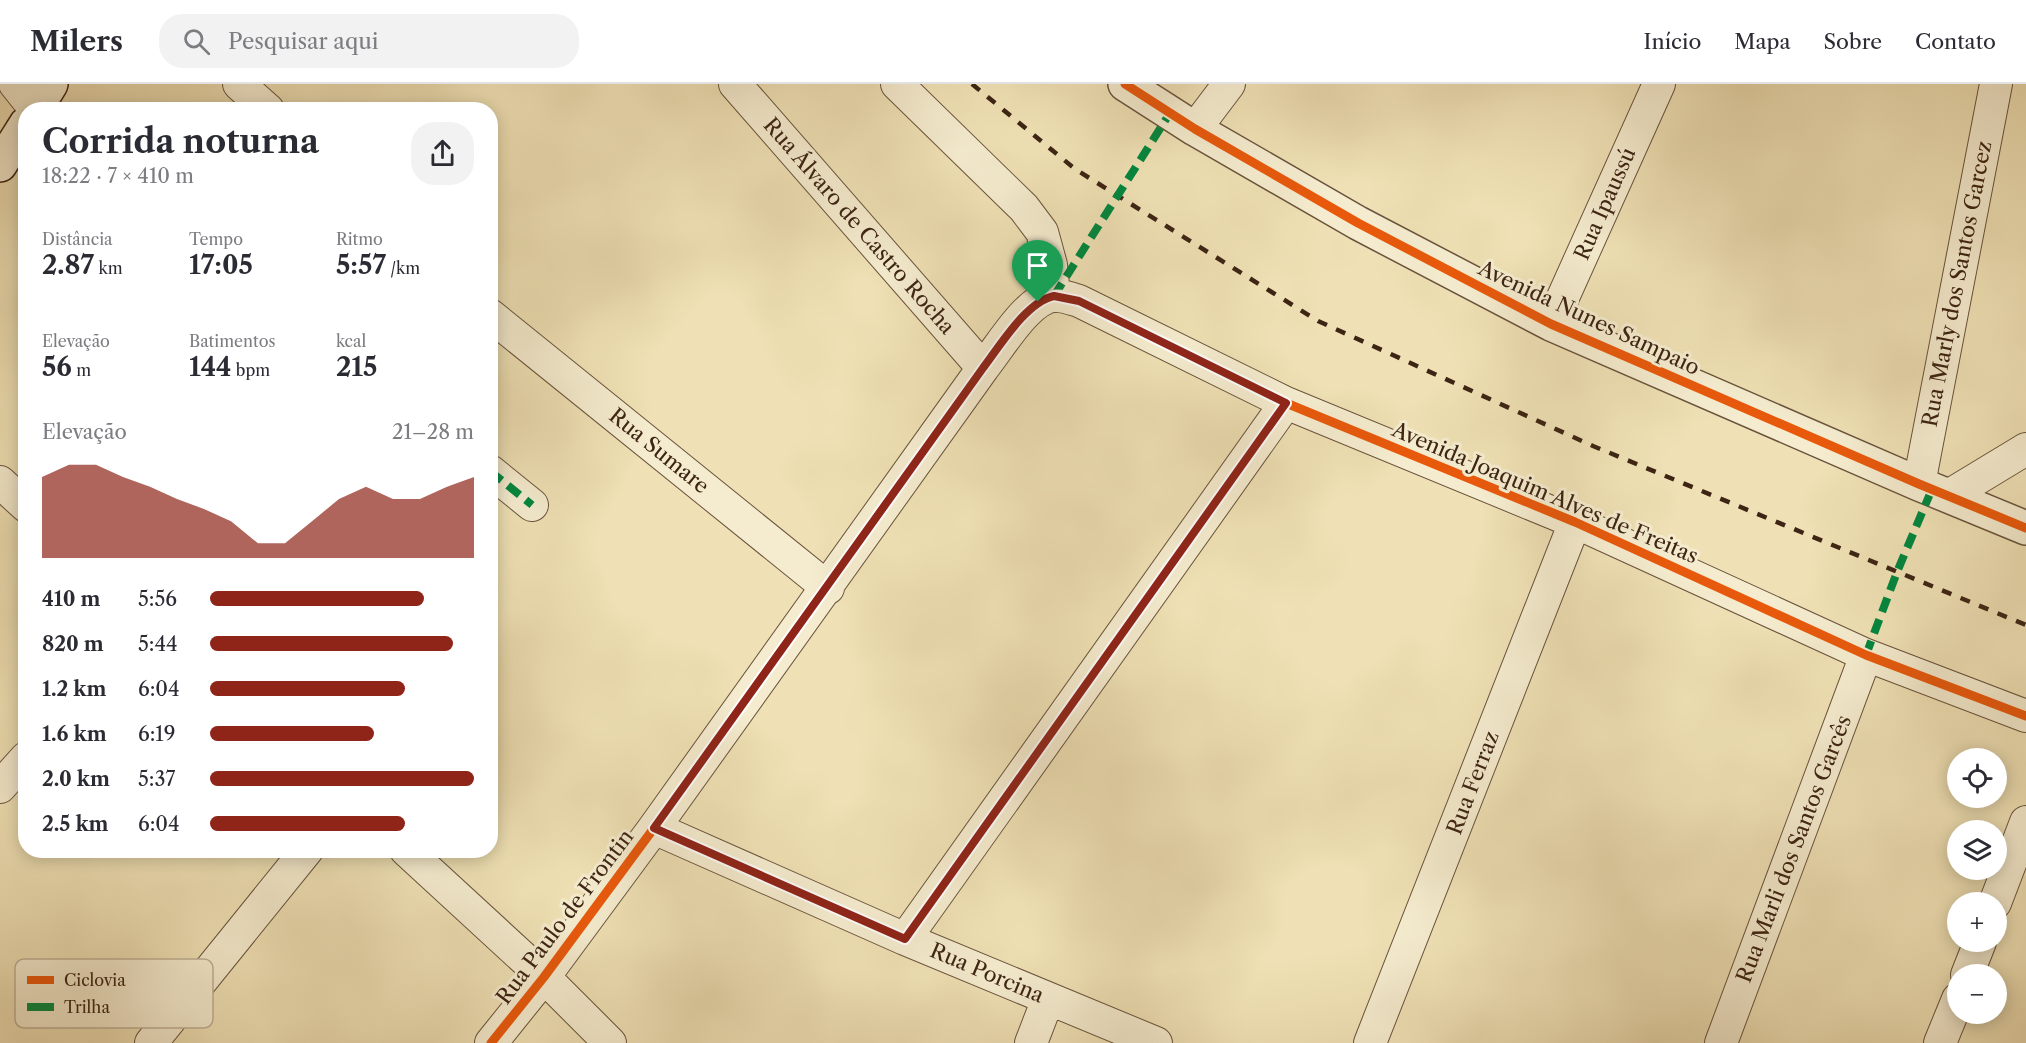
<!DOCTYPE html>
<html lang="pt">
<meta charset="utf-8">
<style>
body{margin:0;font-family:"Libre Caslon Text",serif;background:#f2f2f3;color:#2b2b33;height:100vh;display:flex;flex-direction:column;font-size:22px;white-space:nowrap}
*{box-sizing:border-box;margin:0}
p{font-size:20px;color:#7c7c81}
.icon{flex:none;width:33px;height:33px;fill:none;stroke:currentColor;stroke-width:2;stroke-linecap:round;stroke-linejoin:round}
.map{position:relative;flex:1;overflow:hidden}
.side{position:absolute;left:18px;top:18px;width:480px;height:756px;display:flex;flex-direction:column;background:#fff;border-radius:24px;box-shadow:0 3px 15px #0003}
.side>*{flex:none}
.buttons{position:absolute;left:1947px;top:664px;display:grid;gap:12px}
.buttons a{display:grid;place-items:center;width:60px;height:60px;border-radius:50%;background:#fff;box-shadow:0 3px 15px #0003;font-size:30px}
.pin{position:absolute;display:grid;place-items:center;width:51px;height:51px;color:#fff;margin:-62px -26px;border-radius:50% 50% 50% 0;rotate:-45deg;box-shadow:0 0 6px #0007}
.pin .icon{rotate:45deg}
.round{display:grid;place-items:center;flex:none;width:63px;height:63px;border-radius:24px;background:#f2f2f3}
.head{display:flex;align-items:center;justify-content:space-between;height:102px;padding:0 24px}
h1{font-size:33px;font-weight:700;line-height:45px}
.stats{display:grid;grid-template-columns:repeat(3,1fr);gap:9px;height:102px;padding:6px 24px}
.stats div{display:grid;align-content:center}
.stats b{font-size:26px;font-weight:700}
.stats small{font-size:16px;font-weight:400}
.stats p{font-size:16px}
.chart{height:168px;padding:12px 24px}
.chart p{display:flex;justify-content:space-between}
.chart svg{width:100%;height:108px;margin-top:6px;fill:#8f2418;opacity:.7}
ul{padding:0 24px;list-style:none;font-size:20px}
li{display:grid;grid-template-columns:96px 72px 1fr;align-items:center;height:45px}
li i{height:15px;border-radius:8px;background:#8f2418}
header{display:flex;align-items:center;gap:36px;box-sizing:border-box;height:84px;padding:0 30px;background:#fff;border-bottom:2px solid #e1e1e2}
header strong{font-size:28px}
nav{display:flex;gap:33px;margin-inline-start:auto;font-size:21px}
.search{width:420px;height:54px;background:#f2f2f3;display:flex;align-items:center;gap:15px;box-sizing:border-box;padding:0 21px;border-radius:24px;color:#7c7c81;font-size:22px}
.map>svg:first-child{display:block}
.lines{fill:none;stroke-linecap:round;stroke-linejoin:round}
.minor-casing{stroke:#6a533c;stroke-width:34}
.tertiary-casing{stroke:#6a533c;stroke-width:36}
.secondary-casing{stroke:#3d2414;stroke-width:36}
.minor{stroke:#f5eccf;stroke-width:32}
.tertiary{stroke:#f5eccf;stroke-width:33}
.secondary{stroke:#f5eccf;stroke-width:33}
.rail{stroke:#3d2414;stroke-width:4.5;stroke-dasharray:10 10;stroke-linecap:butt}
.quiet{stroke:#00873e;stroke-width:8;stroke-dasharray:15 8;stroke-linecap:butt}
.cycleway-casing{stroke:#f5eccf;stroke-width:13}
.cycleway{stroke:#e8590c;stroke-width:9}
.route-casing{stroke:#fff;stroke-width:12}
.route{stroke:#8f2418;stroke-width:8}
.labels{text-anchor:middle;stroke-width:6;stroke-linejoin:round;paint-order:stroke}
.street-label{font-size:21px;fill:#3d2414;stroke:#f5eccf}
.key{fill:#f5eccf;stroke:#beb097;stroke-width:1.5}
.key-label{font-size:16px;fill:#3d2414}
</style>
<header>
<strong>Milers</strong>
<div class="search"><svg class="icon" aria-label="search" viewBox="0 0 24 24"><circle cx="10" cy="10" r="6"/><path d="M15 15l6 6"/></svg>Pesquisar aqui</div>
<nav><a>Início</a><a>Mapa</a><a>Sobre</a><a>Contato</a></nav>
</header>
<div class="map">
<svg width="2026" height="959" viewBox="0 0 2026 959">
<rect width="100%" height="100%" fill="#efe1b5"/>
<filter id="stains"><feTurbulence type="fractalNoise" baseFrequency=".00333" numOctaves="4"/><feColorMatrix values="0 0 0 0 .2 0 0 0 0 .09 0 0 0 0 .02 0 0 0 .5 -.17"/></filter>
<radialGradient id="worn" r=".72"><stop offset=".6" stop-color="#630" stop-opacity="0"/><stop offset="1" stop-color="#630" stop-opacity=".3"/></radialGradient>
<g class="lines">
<defs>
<path id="minor" d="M15,0L35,25
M239,0L268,26
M735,0L983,284
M897,0L1024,124L1042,148L1051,181L1054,212
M1195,45L1229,0
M490,231L828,504
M1551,240L1659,0
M490,387L532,421
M0,398L26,422
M1919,400L1996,0
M1950,411L2026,365
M0,703L26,674
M654,744L905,855L1156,959
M406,766L544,893L610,959
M1995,819L2026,738
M905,855L1286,319
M1967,891L1980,858
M151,959L307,766
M491,959L544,893L654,744L983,284C999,264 1023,223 1046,214C1056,209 1069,214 1079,217L1286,319L1575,438L1866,571L2026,632
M1031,959L1048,915
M1370,959L1575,438
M1721,959L1866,571
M1940,959L1958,915"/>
<path id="tertiary" d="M1125,0L1195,45L1358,139L1551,240L1919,400L2026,444"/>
<path id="secondary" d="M35,26L51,0
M0,81L26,40"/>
</defs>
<use href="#minor" class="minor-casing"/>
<use href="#tertiary" class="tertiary-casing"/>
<use href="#secondary" class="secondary-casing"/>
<use href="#minor" class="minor"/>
<use href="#tertiary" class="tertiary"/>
<use href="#secondary" class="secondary"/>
<path class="rail" d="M972,0L1075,85L1318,237L1593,362L2026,541"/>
<path class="quiet" d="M1054,212L1170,29
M490,387L532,421
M1866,571L1897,488L1932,405"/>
<defs>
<path id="cycleway" d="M1125,0L1195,45L1358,139L1551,240L1919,400L2026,444
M491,959L544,893L654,744L983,284C999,264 1023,223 1046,214C1056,209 1069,214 1079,217L1286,319L1575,438L1866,571L2026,632"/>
</defs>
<use href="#cycleway" class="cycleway-casing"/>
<use href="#cycleway" class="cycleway"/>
</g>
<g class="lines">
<defs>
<path id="route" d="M1054,212L1079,217L1286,319L905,855L654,744L983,284C1000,262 1026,218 1054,212Z"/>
</defs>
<use href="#route" class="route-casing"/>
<use href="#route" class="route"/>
</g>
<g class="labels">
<g class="street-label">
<text transform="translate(1605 120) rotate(-66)" y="7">Rua Ipaussú</text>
<text transform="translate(859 142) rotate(49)" y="7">Rua Álvaro de Castro Rocha</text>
<text transform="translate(1957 200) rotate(-79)" y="7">Rua Marly dos Santos Garcez</text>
<text transform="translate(1589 234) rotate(25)" y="7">Avenida Nunes Sampaio</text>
<text transform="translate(659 367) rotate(39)" y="7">Rua Sumare</text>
<text transform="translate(1545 409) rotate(23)" y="7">Avenida Joaquim Alves de Freitas</text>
<text transform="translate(1473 699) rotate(-69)" y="7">Rua Ferraz</text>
<text transform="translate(1794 765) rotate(-69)" y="7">Rua Marli dos Santos Garcês</text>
<text transform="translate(565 833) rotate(-53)" y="7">Rua Paulo de Frontin</text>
<text transform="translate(987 889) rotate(23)" y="7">Rua Porcina</text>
</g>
</g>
<rect x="15" y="875" width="198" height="69" rx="9" class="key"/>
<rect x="27" y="892" width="27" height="8" fill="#e8590c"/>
<rect x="27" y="919" width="27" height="8" fill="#00873e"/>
<g class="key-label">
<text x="64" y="902">Ciclovia</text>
<text x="64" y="929">Trilha</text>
</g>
<rect width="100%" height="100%" filter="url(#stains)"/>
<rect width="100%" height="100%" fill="url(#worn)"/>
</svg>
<div class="buttons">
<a><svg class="icon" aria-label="locate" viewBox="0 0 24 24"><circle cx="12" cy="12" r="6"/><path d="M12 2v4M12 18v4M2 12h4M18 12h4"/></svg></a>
<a><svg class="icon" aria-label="layers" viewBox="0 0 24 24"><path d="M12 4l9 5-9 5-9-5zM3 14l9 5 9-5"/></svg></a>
<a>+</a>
<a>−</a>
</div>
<div class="pin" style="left:1038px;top:218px;background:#1e9e55"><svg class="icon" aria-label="arrive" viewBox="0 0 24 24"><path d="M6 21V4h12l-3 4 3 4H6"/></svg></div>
<section class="side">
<div class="head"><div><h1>Corrida noturna</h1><p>18:22 · 7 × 410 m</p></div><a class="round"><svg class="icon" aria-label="share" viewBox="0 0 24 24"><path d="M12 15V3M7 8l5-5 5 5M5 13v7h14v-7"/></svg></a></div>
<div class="stats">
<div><p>Distância</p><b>2.87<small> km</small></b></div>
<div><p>Tempo</p><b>17:05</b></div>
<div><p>Ritmo</p><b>5:57<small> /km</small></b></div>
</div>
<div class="stats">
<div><p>Elevação</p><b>56<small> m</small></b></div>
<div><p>Batimentos</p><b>144<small> bpm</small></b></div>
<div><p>kcal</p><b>215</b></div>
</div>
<div class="chart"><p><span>Elevação</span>21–28 m</p>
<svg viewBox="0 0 160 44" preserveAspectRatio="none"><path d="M0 44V11L10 6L20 6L30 11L40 15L50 20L60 24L70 29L80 38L90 38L100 29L110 20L120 15L130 20L140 20L150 15L160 11V44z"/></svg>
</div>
<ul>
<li><b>410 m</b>5:56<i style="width:81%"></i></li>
<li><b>820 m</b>5:44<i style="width:92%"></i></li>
<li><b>1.2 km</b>6:04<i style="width:74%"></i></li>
<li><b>1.6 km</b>6:19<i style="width:62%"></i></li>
<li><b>2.0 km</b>5:37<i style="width:100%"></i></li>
<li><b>2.5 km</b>6:04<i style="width:74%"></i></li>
</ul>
</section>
</div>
